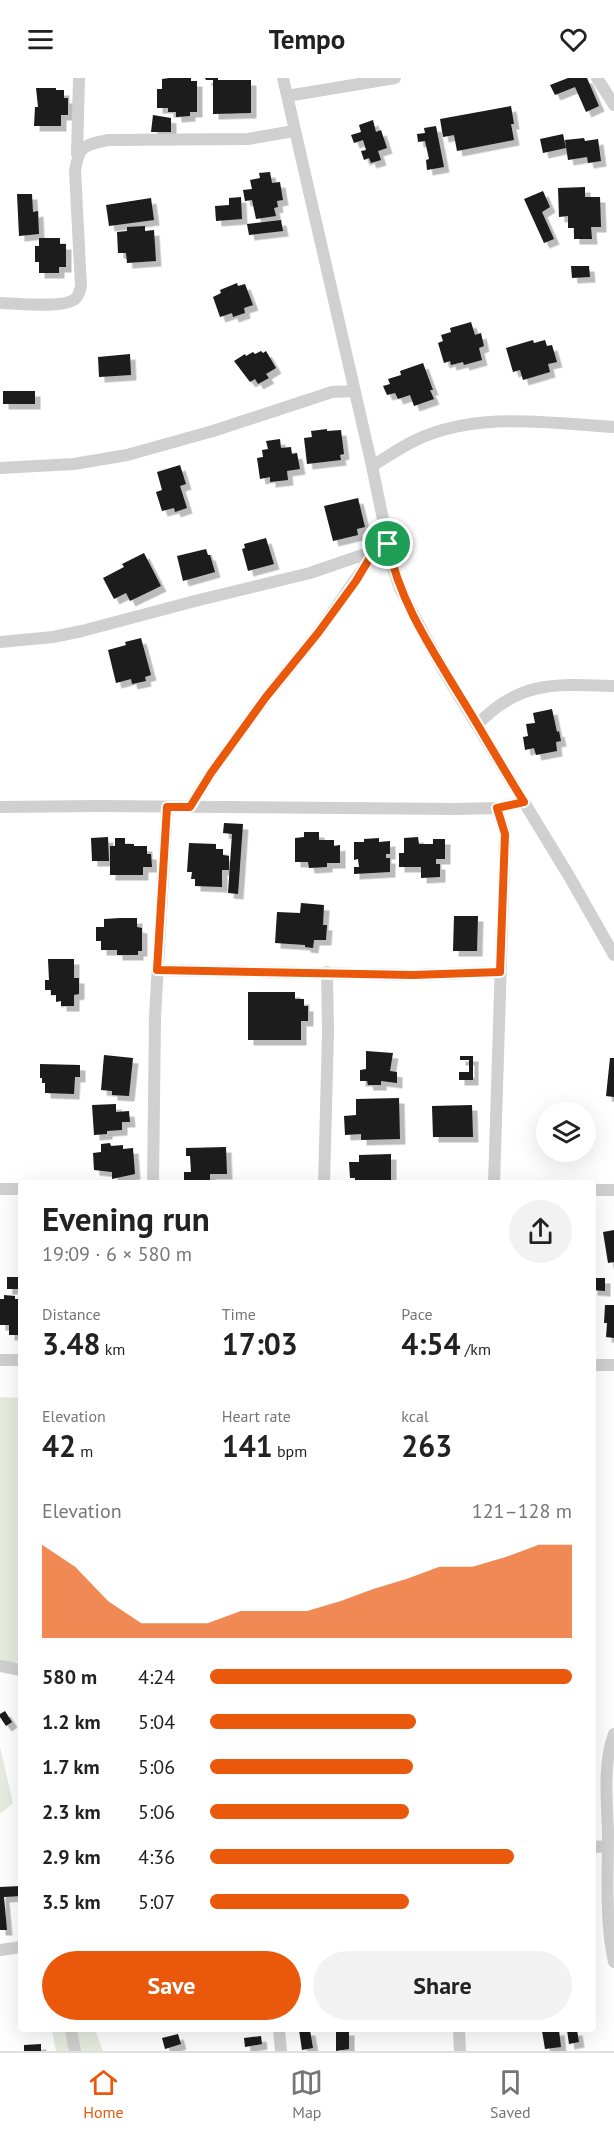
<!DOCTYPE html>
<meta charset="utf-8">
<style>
body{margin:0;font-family:"PT Sans",sans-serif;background:#f2f2f2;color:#222;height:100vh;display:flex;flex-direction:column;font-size:22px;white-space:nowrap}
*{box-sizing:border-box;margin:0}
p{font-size:20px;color:#767676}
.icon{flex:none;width:33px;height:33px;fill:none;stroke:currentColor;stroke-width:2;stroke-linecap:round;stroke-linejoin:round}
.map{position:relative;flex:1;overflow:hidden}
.details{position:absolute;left:18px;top:1102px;width:578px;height:852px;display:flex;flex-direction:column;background:#fff;border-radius:6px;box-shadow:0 6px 24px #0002}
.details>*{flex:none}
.buttons{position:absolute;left:536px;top:1024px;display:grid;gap:12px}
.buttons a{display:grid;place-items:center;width:60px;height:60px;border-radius:50%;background:#fff;box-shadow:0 6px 24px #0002;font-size:30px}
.pin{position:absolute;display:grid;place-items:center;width:51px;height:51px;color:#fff;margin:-26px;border:3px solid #fff;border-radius:50%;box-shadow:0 2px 6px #0007}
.round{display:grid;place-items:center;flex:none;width:63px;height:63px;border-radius:32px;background:#f2f2f2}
.head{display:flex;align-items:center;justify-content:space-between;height:102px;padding:0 24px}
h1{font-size:33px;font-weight:600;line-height:45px}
.figures{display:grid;grid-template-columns:repeat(3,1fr);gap:9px;height:102px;padding:6px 24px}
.figures div{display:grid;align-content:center}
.figures b{font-size:30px;font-weight:600}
.figures small{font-size:16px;font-weight:400}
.figures p{font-size:16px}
.chart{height:168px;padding:12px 24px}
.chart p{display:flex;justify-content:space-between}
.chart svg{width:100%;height:108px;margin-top:6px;fill:#ea580c;opacity:.7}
.button{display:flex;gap:12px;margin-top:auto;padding:12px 24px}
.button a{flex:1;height:69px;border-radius:36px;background:#ea580c;color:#fff;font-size:24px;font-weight:600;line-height:69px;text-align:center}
.button a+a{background:#f2f2f2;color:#222}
ul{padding:0 24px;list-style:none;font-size:20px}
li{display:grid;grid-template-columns:96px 72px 1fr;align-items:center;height:45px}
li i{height:15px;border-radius:8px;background:#ea580c}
header{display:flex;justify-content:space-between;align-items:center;height:78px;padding:0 24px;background:#fff;font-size:27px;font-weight:600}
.tab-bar{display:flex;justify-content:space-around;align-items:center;height:84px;border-top:2px solid #e0e0e0;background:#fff;font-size:16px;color:#767676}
.tab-bar a{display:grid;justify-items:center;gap:3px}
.tab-bar .on{color:#ea580c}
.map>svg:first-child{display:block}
.green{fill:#e6ecdf}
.building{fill:#1a1a1a;filter:url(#shadow)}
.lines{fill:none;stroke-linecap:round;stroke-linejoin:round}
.minor{stroke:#d0d0d0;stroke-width:12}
.route-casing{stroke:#fff;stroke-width:12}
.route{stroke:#ea580c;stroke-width:8}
</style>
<header><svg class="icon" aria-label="menu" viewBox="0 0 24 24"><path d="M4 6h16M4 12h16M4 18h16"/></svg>Tempo<svg class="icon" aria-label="heart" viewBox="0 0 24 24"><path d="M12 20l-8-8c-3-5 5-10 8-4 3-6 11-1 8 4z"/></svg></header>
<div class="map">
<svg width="614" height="1973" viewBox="0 0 614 1973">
<defs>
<filter id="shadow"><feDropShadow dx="5.5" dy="5.5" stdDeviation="0" flood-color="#0004"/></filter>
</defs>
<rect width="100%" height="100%" fill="#fff"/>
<path class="green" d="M0,1319L21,1320V1582L0,1594Z
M0,1669L13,1725L0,1736Z
M52,1952H95L103,1973H56Z"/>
<path class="building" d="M169,0H191V3H197V34H190V38L176,39V34H168V30H157V11H162V1Z
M205,0H218V2H251V35L213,36V2H206Z
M568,0H587L599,28L586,34L575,9L555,17L550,7Z
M36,10H56V12H64V20H68V37H61V48H34L35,29H38Z
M511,28L514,46H511L514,62L457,73L454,57L443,59L440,41Z
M153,37L171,40V54H151Z
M373,42L376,54L381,52L387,70L378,73L381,82L371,85L369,80L364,82L361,73L366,72L363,62L354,65L351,57L361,54L359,47Z
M436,48L444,89L427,92L426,82L429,81L425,63L418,64L417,56L425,55L424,50Z
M563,56L566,70L543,75L540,61Z
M584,60L585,63L598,61L601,83L588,85L587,79L568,82L565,62Z
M270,94L272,105L280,104L283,122L277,123L278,129L274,130L276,138L256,141L252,122L245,123L243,112L252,111L250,102L260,100L259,95Z
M585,109V119H600L601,149H591L592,161H574V150H568V138L559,139L558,110Z
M543,113L550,129L542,134L554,161L544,165L524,121Z
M17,116H32L33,134L38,133L39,156L19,158Z
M241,119L242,141L216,143L215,128L229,127V120Z
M151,120L154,142L109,148L106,127Z
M281,142L283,153L249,157L247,146Z
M145,148V153L154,152L156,183L127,185L126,175H118L117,154L127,153V149Z
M39,160H60V166H66V189H59V195H39V184H35V168H39Z
M571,188H589L590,199L572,200Z
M237,205L238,208L245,206L253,227L244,230L245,235L233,239L232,235L220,239L213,219L221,215L220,212Z
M471,244L475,257L481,255L484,268L479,270L482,282L464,287L463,284L451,287L450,283L444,285L438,265L443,263L441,257L451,254L450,250Z
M533,262L534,265L545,262L547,268L552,267L557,284L548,286L550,294L523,302L520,292L513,294L506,270Z
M261,273L263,275L266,273L276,290L266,296L269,300L258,306L255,301L250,304L234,283L245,276L246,278L253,274L255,276Z
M130,276L131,297L99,299L98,279Z
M423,285L433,312H430L434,321L414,328L410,317L398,321L395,315L387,317L383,308L390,306L388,301L401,297L400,293Z
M3,313H35V326H3Z
M327,351V353L341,352L344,376L340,377L341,382L307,386L304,360L312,359L311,353Z
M280,361L281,370L291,369L292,376L297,375L300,391L287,393L288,402L270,404V399L260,401L257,380L263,379L262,372L268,371L266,363Z
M180,387L186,406L180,408L187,430L175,434L174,430L162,433L156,414L162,412L157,394Z
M358,420L365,449L357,451L358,457L333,463L324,428Z
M266,460L274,486L248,493L242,471L245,470L244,466Z
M206,471L208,477H210L215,494L183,503L177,478Z
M144,475L161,508L130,523L126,515L114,521L103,500L124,489L122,486Z
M141,560L151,597L145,599L146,603L132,606L131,601L116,605L108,572L126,567L125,564Z
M552,631L557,654L559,653L561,663L556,664L557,673L536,677L534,670L525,672L523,659L528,658L526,646L535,645L533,635Z
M224,745L243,746L238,816L228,815L232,756L223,755Z
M304,754H319V762H334V768L340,767V785H327V789L309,790L308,784H295V760L304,759Z
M108,759L109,783H92L91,760Z
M418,759L419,766H433V761H445V781H436V786H440V799L421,800V789H399V775H404V760Z
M115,760H125V766H134V768H147V776H151L152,789H143V797H110V768H115Z
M379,760V764L390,763V776H386V780H390V794L354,796V789H359L358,781L354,782V764H364V761Z
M189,765L216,766V771H223V777L229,778V792H222V809L195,808V801H191L192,794H187Z
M301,825L324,827L323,847H327L326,862H314L313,870L305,869V867L275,865L277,834L300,835Z
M454,838H478L477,873H453Z
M120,840H137V849L142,850V873H138V877H117V872H101V863H96V849H104V841Z
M48,881H74V900H79V916L74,917V928H61V923L56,924V917H51V912H45V902H49Z
M248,914H295V921H304V928H308V943H301V962H248Z
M366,973L393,975L390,993L397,994V1005L381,1003V1007H368L367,1003H360V992L366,991Z
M104,977L133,980L129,1018L112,1017V1013L101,1012Z
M460,978H473V1002H459V994H469V982H460Z
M610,980H614V1019L606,1018Z
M40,986L80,987V999H75L74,1016L45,1015V1005H42V1000H40Z
M399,1020L400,1061L361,1062V1056L345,1057L344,1038L356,1037V1021Z
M116,1026V1034L129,1033L130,1044H122V1052L107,1053V1056L94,1057L92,1027Z
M472,1027L473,1059H433L432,1028Z
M110,1065L111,1068L123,1067V1071L133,1070L135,1096L112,1101V1094L94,1092L93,1075L101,1074V1066Z
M226,1069L227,1096H210V1106H184V1094H191L190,1078H186V1070Z
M391,1076V1106H355V1100H350L349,1084H359V1077Z
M614,1152V1184L608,1185L603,1154Z
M7,1199H21V1211H7Z
M592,1200H605V1213L592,1212Z
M4,1217L15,1218V1221H21V1257H9V1247H0V1221H4Z
M605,1227H614V1260L606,1259L607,1245H604Z
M5,1633L12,1644L6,1648L0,1639V1636Z
M21,1808V1818L4,1819L7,1852H0V1809Z
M299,1952H310L313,1970L302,1972Z
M336,1952H349V1971L336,1973Z
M559,1952L561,1969L545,1971L542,1953Z
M567,1952H577L579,1964L569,1966Z
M178,1956L181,1966L165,1971L162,1960Z
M261,1958L262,1966L245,1969L244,1960Z
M41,1966V1973H24V1967Z"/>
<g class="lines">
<path class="minor" d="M283,0L372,388L393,490L400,511L442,590L569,798L614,877
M597,0L614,27
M287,18L395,0
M77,76L79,0
M0,225C16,225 63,231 75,221C79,218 80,212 81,208L75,93C79,67 84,67 108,62L248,61L294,53
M372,388C387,379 401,369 416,362C477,333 549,345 614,349
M0,390L74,386L127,377L213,353L332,314L355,313
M0,564L53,559L82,553L195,523L310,495L374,473
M477,647C519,602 557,606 614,608
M0,729L96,728L457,731L497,730L524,724
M190,729L211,695L266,619L318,555L376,472
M157,892L413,897L500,894
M153,1106L155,939L167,729
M324,1106L328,954L327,894
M494,1106L505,755L497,730
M0,1111H21
M592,1112H614
M0,1282H21
M592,1287H614
M0,1588L21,1592
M614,1656C603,1685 607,1723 608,1754C608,1795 605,1844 614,1884
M592,1769L608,1768
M0,1872L21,1869
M71,1952L75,1973
M279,1952L281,1973
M459,1952L460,1973"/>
</g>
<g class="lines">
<defs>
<path id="route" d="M388,466C399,523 431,570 460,618C482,653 502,689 524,724L497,730L505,756L500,894L413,897L157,892L167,729H190L211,695L266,619L318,555L356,503L374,473Z"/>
</defs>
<use href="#route" class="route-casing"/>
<use href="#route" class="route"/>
</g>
</svg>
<div class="buttons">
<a><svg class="icon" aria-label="layers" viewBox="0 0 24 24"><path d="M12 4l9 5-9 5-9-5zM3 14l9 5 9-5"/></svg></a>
</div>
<div class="pin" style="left:388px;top:466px;background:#1e9e55"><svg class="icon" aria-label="arrive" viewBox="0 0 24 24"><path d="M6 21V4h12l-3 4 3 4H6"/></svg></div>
<section class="details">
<div class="head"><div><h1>Evening run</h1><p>19:09 · 6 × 580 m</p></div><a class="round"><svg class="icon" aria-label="share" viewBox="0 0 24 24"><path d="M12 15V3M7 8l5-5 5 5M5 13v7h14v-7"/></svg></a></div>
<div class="figures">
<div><p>Distance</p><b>3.48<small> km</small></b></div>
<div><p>Time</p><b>17:03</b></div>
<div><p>Pace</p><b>4:54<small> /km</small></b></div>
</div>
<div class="figures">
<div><p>Elevation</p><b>42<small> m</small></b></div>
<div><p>Heart rate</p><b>141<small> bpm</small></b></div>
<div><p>kcal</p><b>263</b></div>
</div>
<div class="chart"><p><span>Elevation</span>121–128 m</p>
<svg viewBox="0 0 160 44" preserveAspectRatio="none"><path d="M0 44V6L10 15L20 29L30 38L40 38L50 38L60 33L70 33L80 33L90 29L100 24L110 20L120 15L130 15L140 11L150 6L160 6V44z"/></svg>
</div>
<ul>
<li><b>580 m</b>4:24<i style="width:100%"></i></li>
<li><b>1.2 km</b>5:04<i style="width:57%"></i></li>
<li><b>1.7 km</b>5:06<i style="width:56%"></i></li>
<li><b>2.3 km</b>5:06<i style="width:55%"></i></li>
<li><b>2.9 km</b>4:36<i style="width:84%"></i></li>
<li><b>3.5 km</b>5:07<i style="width:55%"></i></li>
</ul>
<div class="button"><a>Save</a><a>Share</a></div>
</section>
</div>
<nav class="tab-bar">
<a class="on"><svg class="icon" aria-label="home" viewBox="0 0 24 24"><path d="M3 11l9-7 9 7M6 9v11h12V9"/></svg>Home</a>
<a><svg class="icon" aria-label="map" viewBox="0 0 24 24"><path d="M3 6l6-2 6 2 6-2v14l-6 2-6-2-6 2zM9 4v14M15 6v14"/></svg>Map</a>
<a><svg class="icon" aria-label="saved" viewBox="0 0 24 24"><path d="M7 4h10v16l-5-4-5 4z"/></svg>Saved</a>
</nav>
